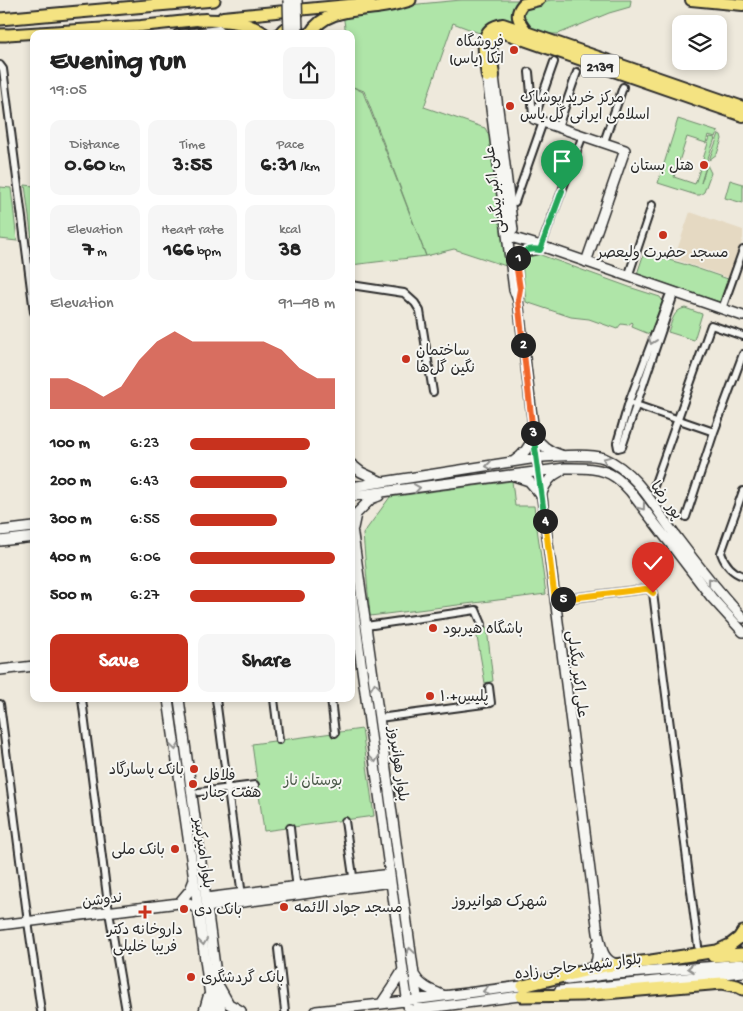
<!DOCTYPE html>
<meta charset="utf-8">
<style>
body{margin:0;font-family:"Gochi Hand","Playpen Sans Arabic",sans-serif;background:#f6f6f6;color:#222;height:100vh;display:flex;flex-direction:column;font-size:19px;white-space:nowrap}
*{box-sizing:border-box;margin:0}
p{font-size:16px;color:#767676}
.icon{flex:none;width:28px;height:28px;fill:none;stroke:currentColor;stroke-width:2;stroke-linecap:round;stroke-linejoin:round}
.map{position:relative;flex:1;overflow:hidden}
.drawer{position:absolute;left:30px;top:30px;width:325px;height:672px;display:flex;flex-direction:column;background:#fff;border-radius:10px;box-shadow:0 2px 8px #0003}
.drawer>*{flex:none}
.tools{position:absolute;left:672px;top:15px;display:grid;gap:10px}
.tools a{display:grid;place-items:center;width:55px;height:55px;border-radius:10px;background:#fff;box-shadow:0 2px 8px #0003;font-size:25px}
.pin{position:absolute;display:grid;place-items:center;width:42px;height:42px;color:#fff;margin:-51px -21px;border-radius:50% 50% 50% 0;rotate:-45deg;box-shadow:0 0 5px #0007}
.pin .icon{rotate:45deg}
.km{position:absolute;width:25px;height:25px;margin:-12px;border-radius:50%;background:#222;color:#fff;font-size:14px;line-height:25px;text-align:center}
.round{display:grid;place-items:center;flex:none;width:52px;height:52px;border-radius:10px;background:#f6f6f6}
.headline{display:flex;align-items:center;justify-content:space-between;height:85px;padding:0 20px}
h1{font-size:28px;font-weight:700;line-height:38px}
.stats{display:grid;grid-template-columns:repeat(3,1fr);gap:8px;height:85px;padding:5px 20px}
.stats div{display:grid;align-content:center;border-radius:10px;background:#f6f6f6;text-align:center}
.stats b{font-size:21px;font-weight:700}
.stats small{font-size:14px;font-weight:400}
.stats p{font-size:14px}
.chart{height:140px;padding:10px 20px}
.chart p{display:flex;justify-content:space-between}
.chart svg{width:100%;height:90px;margin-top:5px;fill:#c8321e;opacity:.7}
.primary-button{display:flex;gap:10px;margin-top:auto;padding:10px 20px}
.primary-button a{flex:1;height:58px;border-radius:10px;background:#c8321e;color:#fff;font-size:20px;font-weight:700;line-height:58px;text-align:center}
.primary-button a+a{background:#f6f6f6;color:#222}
ul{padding:0 20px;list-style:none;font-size:16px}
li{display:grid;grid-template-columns:80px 60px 1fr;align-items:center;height:38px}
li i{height:12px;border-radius:6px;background:#c8321e}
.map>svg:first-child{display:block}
.built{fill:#e5d9c2}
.green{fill:#afe5a8;stroke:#6d886a}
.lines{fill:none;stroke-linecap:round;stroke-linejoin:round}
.street-casing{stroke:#2b2b2b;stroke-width:10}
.secondary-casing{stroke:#2b2b2b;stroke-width:12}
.primary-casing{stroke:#2b2b2b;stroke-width:14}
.highway-casing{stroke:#2b2b2b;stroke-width:15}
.street{stroke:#f6f6f2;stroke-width:6}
.secondary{stroke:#f6f6f2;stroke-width:9}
.primary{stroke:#f4e382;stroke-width:10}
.highway{stroke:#f4e382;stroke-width:11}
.secondary-bridge-casing{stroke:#2b2b2b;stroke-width:12;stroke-linecap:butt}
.secondary-bridge{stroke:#f6f6f2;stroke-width:9}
.oneway{stroke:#90908e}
.split-1-casing{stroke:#fff;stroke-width:10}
.split-2-casing{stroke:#fff;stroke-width:10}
.split-3-casing{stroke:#fff;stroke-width:10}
.split-4-casing{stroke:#fff;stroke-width:10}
.split-5-casing{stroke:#fff;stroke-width:10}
.split-6-casing{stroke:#fff;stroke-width:10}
.split-1{stroke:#22a559;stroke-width:6}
.split-2{stroke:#f0652b;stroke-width:6}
.split-3{stroke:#f0652b;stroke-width:6}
.split-4{stroke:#22a559;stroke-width:6}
.split-5{stroke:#f5b400;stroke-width:6}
.split-6{stroke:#f5b400;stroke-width:6}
.poi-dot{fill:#c8321e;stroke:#f6f6f2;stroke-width:2}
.labels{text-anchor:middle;stroke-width:4;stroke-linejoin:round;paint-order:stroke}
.shield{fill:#f6f6f2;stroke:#686867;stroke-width:1}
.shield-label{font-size:14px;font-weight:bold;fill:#2b2b2b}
.poi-label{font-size:15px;fill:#2b2b2b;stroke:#f6f6f2;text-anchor:start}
.street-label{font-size:15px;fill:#2b2b2b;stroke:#f6f6f2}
.park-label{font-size:15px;fill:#4c5a4a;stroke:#f6f6f2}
.neighbourhood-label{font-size:16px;fill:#2b2b2b;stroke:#f6f6f2}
</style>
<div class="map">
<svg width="743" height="1011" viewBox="0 0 743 1011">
<rect width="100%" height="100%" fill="#eee9dc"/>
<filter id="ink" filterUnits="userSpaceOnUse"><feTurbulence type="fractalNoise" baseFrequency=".02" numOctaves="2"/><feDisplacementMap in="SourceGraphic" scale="10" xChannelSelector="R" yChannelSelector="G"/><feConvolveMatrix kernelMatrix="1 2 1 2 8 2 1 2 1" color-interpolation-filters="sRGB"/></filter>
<g filter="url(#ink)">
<path class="built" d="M690,212L743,230V238L729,278L674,259Z"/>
<path class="green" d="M461,0H526L518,24L493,22L486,27L482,34L453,23L424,107L485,128L495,147L506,244L504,252L506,266L454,249L426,256L364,91L353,87L363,92L426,256L351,265V34H346L343,14L419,4Z
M551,0H631L630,7L609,13L558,34H548L541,32L525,25L520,13L526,5Z
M678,119L718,132L716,137L708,135L706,143L687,137L674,177L695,184L701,166H706L701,183L707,165L711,173L704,192L700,195H696L658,183Z
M719,134L721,135L722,139L717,154L709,160Z
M710,137L715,138L707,161L703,159Z
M730,180L743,184V203L725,198Z
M25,185L34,186V248H33Z
M0,187L11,188L17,241L0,239Z
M644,253L687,265L728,279L720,302L637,274Z
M529,254H538L632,288L660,297C668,307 658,324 654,336L632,327L633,323L632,322L628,325L621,324L617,329L589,319L571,317L526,302L522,262L524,258Z
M685,308L702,314L694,340L668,332C672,322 673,310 685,308Z
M512,481L515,506H534L546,594L370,616L363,534L390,497Z
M487,628L493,681L485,683L476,631Z
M362,729L374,816L264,831L252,744Z"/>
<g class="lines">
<defs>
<path id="street" d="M177,34L219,29L224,34
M0,65L3,69L34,312
M529,72L533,115
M534,119L554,62
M558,127L577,72
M604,142L623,87
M515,202L543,122
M540,249L583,135
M628,277L652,205
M351,285L404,293L415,303L420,311L433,392
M669,296L629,402L617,443L618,448L622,447L673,297
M722,309L743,250
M633,404L714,432
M654,486L711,325L743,336
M743,491L721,553C725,564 731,572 743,576
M686,517L714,432L743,354
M555,600L645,589H648L653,593L698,946
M366,626L476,610L482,624
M82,699L109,912L126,1011
M216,699L242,896
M274,699L279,740
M331,699L335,733
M0,704L28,922L41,1011
M379,718L491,703L489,687
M199,792L255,785
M345,821L354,883
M290,828L297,890
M278,949L285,1011"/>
<path id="secondary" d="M494,76L513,230
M487,77L514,290L518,300L537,458L598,933C601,945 602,961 617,964
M534,119L625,150L586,262
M508,238H514L541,246L743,316
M516,263L517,259L523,252L538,249
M534,435C541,445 548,451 561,455
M514,461C523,455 529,448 533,437
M351,464L361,472L382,482
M514,476L529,481L541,495
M351,487L543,457C560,456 589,453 604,458C638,472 656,511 678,539C698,566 720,593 743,618
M542,493C546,482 551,476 561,471
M351,496L565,468C581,468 601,467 615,477C621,481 626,487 630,491L712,598L743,632
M351,521L379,718L419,1011
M353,528L356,514L371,499L379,496
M0,531L34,527
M0,541L34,537
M351,589L403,970L409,1011
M0,670L34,666
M168,699L194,879L212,1011
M179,699L221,1011
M206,898L390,874
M179,903L190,890L194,880
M207,907L391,882
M0,925L179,903H189L199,911
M589,969C600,963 597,953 597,943
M415,976C421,987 433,991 445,996
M567,980L604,975L743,964
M220,988L229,1004L241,1011
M559,991L743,972
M381,1004L393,986L403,970
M413,1010L527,995
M204,1011L208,997
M316,1011L381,1004L529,985"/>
<path id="primary" d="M691,0L743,5
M223,17L370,3
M527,32C519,21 513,15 523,4L539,0
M0,35L141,26L206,19
M494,76C493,62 485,36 504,33L743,116
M487,77C485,57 475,28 503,24L743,107"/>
<path id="highway" d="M0,19L214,0
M199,20C221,21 245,19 264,34
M280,34C284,28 287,26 295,27L300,34
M310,34C325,9 354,11 379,7C389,6 400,3 410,0
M0,35H6
M713,956L743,954
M523,986L605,966L651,961L717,951L730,945L739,938L743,932
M522,996L582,995L722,983L737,986L743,989"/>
</defs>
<use href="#street" class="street-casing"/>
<use href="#secondary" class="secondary-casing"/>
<use href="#primary" class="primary-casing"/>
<use href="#highway" class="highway-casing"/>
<use href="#street" class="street"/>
<use href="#secondary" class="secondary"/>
<use href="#primary" class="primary"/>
<use href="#highway" class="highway"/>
<defs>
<path id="secondary-bridge" d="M288,0L289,34
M297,0L298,34"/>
</defs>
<use href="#secondary-bridge" class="secondary-bridge-casing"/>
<use href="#secondary-bridge" class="secondary-bridge"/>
</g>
<defs><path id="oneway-chevron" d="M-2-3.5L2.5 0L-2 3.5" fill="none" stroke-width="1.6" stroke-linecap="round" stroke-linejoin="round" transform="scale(1.25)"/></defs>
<g class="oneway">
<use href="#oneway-chevron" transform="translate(652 341) rotate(110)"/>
<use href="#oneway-chevron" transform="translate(606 460) rotate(-158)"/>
<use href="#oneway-chevron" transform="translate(489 466) rotate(171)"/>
<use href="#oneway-chevron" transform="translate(417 488) rotate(-8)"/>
<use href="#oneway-chevron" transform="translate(642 507) rotate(53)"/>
<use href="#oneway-chevron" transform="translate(711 581) rotate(-128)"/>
<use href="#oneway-chevron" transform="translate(375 686) rotate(-98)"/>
<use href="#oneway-chevron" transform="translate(175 747) rotate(82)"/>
<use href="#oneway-chevron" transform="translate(375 759) rotate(82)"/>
<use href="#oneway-chevron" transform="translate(203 942) rotate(82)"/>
<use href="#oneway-chevron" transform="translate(410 951) rotate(-98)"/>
<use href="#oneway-chevron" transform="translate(691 968) rotate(176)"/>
<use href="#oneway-chevron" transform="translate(486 991) rotate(172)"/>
</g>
</g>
<g class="lines" filter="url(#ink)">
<defs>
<path id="split-1" d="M518,258C523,250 531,248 540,250L562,191"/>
<path id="split-2" d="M518,258L516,263L520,289L518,300L523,345"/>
<path id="split-3" d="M523,345L533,433"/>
<path id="split-4" d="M533,433L545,521"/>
<path id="split-5" d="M545,521L555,600L563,599"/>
<path id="split-6" d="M563,599L645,589H648L653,593"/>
</defs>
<use href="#split-1" class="split-1-casing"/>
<use href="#split-2" class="split-2-casing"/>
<use href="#split-3" class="split-3-casing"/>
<use href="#split-4" class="split-4-casing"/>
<use href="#split-5" class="split-5-casing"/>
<use href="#split-6" class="split-6-casing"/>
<use href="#split-1" class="split-1"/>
<use href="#split-2" class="split-2"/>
<use href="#split-3" class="split-3"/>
<use href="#split-4" class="split-4"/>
<use href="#split-5" class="split-5"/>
<use href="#split-6" class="split-6"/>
</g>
<g class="poi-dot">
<circle cx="514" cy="50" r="5"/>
<circle cx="510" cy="106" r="5"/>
<circle cx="704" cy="165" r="5"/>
<circle cx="663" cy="235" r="5"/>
<circle cx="406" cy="359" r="5"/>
<circle cx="433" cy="628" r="5"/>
<circle cx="430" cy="696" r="5"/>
<circle cx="194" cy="769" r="5"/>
<circle cx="193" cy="784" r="5"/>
<circle cx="175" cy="849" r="5"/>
<circle cx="284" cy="907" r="5"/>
<circle cx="184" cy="909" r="5"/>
<path d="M142.5 904.5h5v5h5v5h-5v5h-5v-5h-5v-5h5z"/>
<circle cx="191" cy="977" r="5"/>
</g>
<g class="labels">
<rect class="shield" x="581" y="54.5" width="38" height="23" rx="4"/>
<g class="shield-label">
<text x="600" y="71">2139</text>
</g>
<g class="poi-label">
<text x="504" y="46" text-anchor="end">فروشگاه<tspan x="504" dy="17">اتکا (یاس)</tspan></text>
<text x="520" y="102">مرکز خرید پوشاک<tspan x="520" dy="17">اسلامی ایرانی گل یاس</tspan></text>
<text x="694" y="170" text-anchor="end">هتل بستان</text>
<text x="663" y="257" text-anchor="middle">مسجد حضرت ولیعصر</text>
<text x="416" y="355">ساختمان<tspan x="416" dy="17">نگین گل‌ها</tspan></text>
<text x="443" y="633">باشگاه هیربود</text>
<text x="440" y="701">پلیس+۱۰</text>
<text x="184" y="774" text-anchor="end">بانک پاسارگاد</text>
<text x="203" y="780">فلافل<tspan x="203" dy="17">هفت چنار</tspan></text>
<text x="165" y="854" text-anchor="end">بانک ملی</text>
<text x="294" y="912">مسجد جواد الائمه</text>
<text x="194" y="914">بانک دی</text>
<text x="145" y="934" text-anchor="middle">داروخانه دکتر<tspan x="145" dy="17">فریبا خلیلی</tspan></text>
<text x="201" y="982">بانک گردشگری</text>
</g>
<g class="street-label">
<text transform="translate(494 190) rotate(-97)" y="5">علی اکبر بیگدلی</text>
<text transform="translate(667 500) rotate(54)" y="5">پور رضا</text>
<text transform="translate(578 674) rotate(83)" y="5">علی اکبر بیگدلی</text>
<text transform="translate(399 764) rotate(82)" y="5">بلوار هوانیروز</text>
<text transform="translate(204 853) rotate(82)" y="5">بلوار امیرکبیر</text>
<text transform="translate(102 899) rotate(-7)" y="5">ندوشن</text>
<text transform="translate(578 966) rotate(-7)" y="5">بلوار شهید حاجی زاده</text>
</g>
<g class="park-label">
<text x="313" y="785">بوستان ناز</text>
</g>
<g class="neighbourhood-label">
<text x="500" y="906">شهرک هوانیروز</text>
</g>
</g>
</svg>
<div class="tools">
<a><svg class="icon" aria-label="layers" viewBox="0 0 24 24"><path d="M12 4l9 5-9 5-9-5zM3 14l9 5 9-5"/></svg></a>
</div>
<div class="pin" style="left:562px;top:191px;background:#1e9e55"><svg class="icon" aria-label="arrive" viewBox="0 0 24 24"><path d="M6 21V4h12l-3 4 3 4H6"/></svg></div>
<div class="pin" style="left:653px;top:593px;background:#d93025"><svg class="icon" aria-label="check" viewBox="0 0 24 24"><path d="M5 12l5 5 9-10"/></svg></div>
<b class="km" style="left:518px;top:258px">1</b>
<b class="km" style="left:523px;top:345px">2</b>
<b class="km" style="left:533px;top:433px">3</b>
<b class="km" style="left:545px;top:521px">4</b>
<b class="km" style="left:563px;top:599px">5</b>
<section class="drawer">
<div class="headline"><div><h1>Evening run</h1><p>19:05</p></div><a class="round"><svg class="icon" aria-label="share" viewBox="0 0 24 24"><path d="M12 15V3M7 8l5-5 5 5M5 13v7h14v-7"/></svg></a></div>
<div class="stats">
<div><p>Distance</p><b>0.60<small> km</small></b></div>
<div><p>Time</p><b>3:55</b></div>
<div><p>Pace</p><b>6:31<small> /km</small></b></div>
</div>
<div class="stats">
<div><p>Elevation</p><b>7<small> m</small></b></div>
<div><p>Heart rate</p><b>166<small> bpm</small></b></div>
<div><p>kcal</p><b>38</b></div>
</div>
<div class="chart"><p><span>Elevation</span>91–98 m</p>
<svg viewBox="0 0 160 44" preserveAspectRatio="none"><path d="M0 44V29L10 29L20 33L30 38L40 33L50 20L60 11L70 6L80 11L90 11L100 11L110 11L120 11L130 15L140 24L150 29L160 29V44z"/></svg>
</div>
<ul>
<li><b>100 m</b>6:23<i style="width:83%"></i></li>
<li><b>200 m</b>6:43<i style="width:67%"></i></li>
<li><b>300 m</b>6:55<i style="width:60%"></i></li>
<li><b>400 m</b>6:06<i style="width:100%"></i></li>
<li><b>500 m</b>6:27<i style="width:79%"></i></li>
</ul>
<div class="primary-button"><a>Save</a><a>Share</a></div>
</section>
</div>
